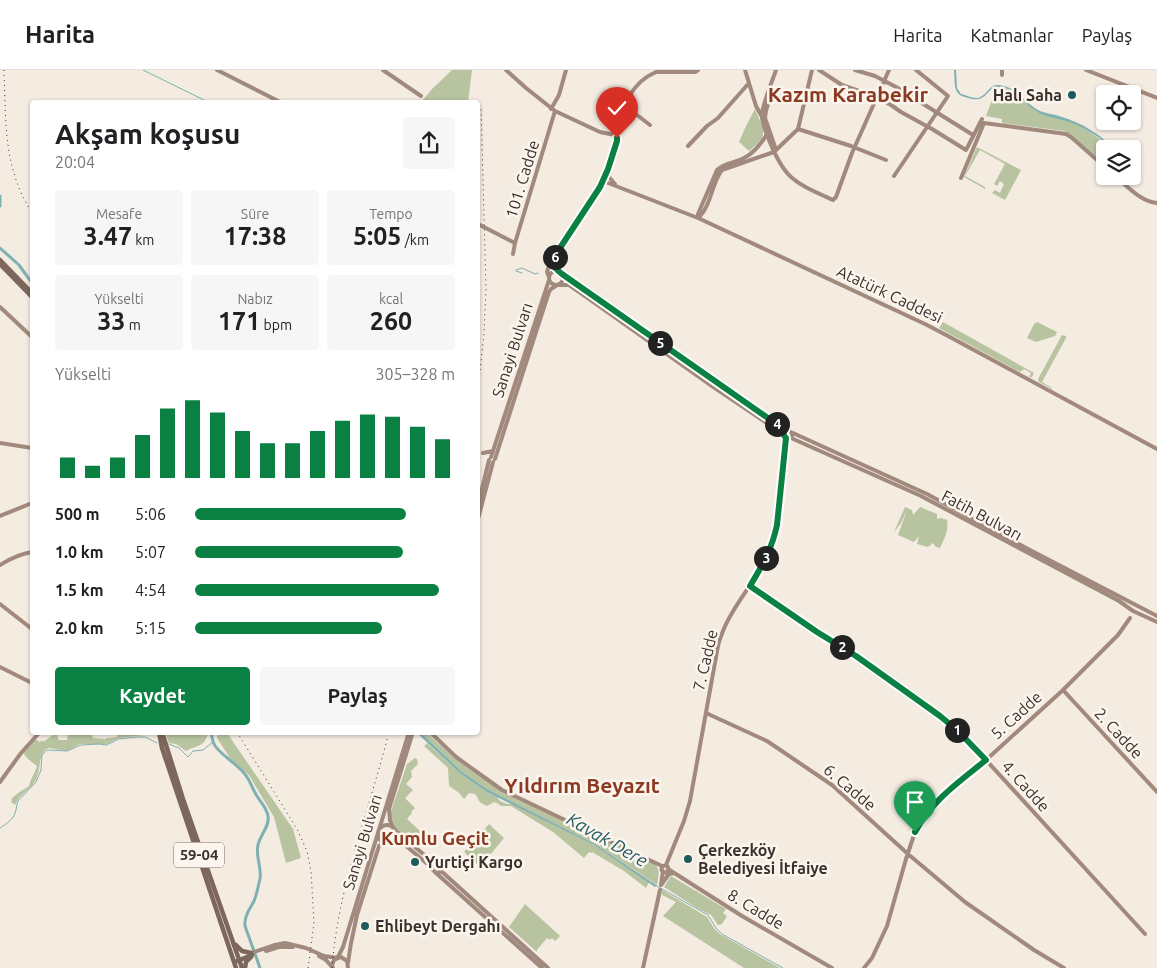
<!DOCTYPE html>
<html lang="tr">
<meta charset="utf-8">
<style>
body{margin:0;font-family:Ubuntu,sans-serif;background:#f6f6f6;color:#202124;height:100vh;display:flex;flex-direction:column;font-size:19px;white-space:nowrap}
*{box-sizing:border-box;margin:0}
p{font-size:16px;color:#757577}
.icon{flex:none;width:28px;height:28px;fill:none;stroke:currentColor;stroke-width:2;stroke-linecap:round;stroke-linejoin:round}
.map{position:relative;flex:1;overflow:hidden}
.side{position:absolute;left:30px;top:30px;width:450px;height:635px;display:flex;flex-direction:column;background:#fff;border-radius:5px;box-shadow:0 1px 4px #0004}
.side>*{flex:none}
.fabs{position:absolute;left:1096px;top:15px;display:grid;gap:10px}
.fabs a{display:grid;place-items:center;width:45px;height:45px;border-radius:5px;background:#fff;box-shadow:0 1px 4px #0004;font-size:25px}
.pin{position:absolute;display:grid;place-items:center;width:42px;height:42px;color:#fff;margin:-51px -21px;border-radius:50% 50% 50% 0;rotate:-45deg;box-shadow:0 0 5px #0007}
.pin .icon{rotate:45deg}
.km{position:absolute;width:25px;height:25px;margin:-12px;border-radius:50%;background:#222;color:#fff;font-size:14px;line-height:25px;text-align:center}
.round{display:grid;place-items:center;flex:none;width:52px;height:52px;border-radius:5px;background:#f6f6f6}
.summary{display:flex;align-items:center;justify-content:space-between;height:85px;padding:0 25px}
h1{font-size:28px;font-weight:700;line-height:38px}
.stats{display:grid;grid-template-columns:repeat(3,1fr);gap:8px;height:85px;padding:5px 25px}
.stats div{display:grid;align-content:center;border-radius:5px;background:#f6f6f6;text-align:center}
.stats b{font-size:25px;font-weight:700}
.stats small{font-size:14px;font-weight:400}
.stats p{font-size:14px}
.chart{height:140px;padding:10px 25px}
.chart p{display:flex;justify-content:space-between}
.chart svg{width:100%;height:90px;margin-top:5px;stroke:#0b8043;stroke-width:6}
.cta{display:flex;gap:10px;margin-top:auto;padding:10px 25px}
.cta a{flex:1;height:58px;border-radius:5px;background:#0b8043;color:#fff;font-size:20px;font-weight:700;line-height:58px;text-align:center}
.cta a+a{background:#f6f6f6;color:#202124}
ul{padding:0 25px;list-style:none;font-size:16px}
li{display:grid;grid-template-columns:80px 60px 1fr;align-items:center;height:38px}
li i{height:12px;border-radius:6px;background:#0b8043}
header{display:flex;align-items:center;gap:30px;box-sizing:border-box;height:70px;padding:0 25px;background:#fff;border-bottom:1px solid #e0e0e0}
header strong{font-size:24px}
nav{display:flex;gap:28px;margin-inline-start:auto;font-size:18px}
.map>svg:first-child{display:block}
.green{fill:#b8c4a0}
.water{fill:#7fb0b2}
.lines{fill:none;stroke-linecap:round;stroke-linejoin:round}
.stream{stroke:#7fb0b2;stroke-width:1}
.river{stroke:#7fb0b2;stroke-width:3}
.secondary{stroke:#a18a7d;stroke-width:4}
.primary{stroke:#7d675c;stroke-width:4.5}
.rail{stroke:#3b302b;stroke-width:1;stroke-dasharray:1 4;stroke-linecap:butt}
.route-casing{stroke:#fff;stroke-width:10}
.route{stroke:#0b8043;stroke-width:6}
.poi-dot{fill:#1f5a5e;stroke:#fbf5ee;stroke-width:2}
.labels{text-anchor:middle;stroke-width:5;stroke-linejoin:round;paint-order:stroke}
.shield{fill:#fbf5ee;stroke:#756b66;stroke-width:1}
.shield-label{font-size:15px;font-weight:bold;fill:#3b302b}
.poi-label{font-size:16px;font-weight:bold;fill:#3b302b;stroke:#fbf5ee;text-anchor:start}
.street-label{font-size:16px;fill:#3b302b;stroke:#fbf5ee}
.water-label{font-size:18px;font-style:italic;fill:#1f5a5e;stroke:#fbf5ee}
.quarter-label{font-size:19px;font-weight:bold;fill:#8c3b22;stroke:#fbf5ee}
.district-label{font-size:21px;font-weight:bold;fill:#8c3b22;stroke:#fbf5ee}
</style>
<header>
<strong>Harita</strong>
<nav><a>Harita</a><a>Katmanlar</a><a>Paylaş</a></nav>
</header>
<div class="map">
<svg width="1157" height="898" viewBox="0 0 1157 898">
<rect width="100%" height="100%" fill="#f4ebe1"/>
<path class="green" d="M452,0H472L468,32H421L432,19Z
M997,17L1009,19L1013,22L1036,41L1077,54L1092,63L1112,79H1105V94L1072,66L1064,61L1002,53V49L986,46Z
M755,39C764,62 770,64 749,81L739,72L746,56Z
M977,77L1021,100L1005,130L992,123L995,120L1000,123L1004,114L1000,111L997,116L994,114L1005,94L980,80L965,106L985,117V119L964,107Z
M943,252L1034,303L1032,307H1029L1031,303L1024,299L1020,302L939,258Z
M1037,252L1057,262L1055,266L1036,272L1027,268L1034,254Z
M1062,265L1066,266V268L1042,312L1052,318V319L1039,312L1038,309Z
M905,437L912,440L913,445L920,437L937,444V449L941,448L947,450C949,460 944,469 940,478L936,477L933,473L928,477L917,474L919,466L914,472L898,465L907,440L901,453L894,462Z
M56,663L59,670H67L68,664L91,663L93,668L105,669L107,668L117,667V663H142L144,665L119,668L107,674H80L67,681L48,678C38,684 41,697 37,707C33,719 20,723 15,735L11,732L12,730L11,729L18,723L29,716C31,708 35,703 37,696L28,689L23,683L35,669L40,672L42,670L43,672Z
M166,663H208C205,677 197,675 186,681L176,674L169,673L167,668Z
M217,663H227L293,759L301,788L286,793L274,747L249,705L230,688L217,668Z
M421,663H427L454,688L502,722L655,794C661,801 658,807 657,815L595,774L487,719L462,702Z
M427,673L461,704L487,722L497,727L500,731L507,734H512L594,775L649,812L646,818L624,801L592,782L591,783L589,782L584,788L553,762L511,736H501L497,733L494,732L487,736C485,735 483,734 481,733C475,727 480,724 469,723L464,729L458,722L449,716L448,698L424,676Z
M415,688L417,689L418,694L411,701L412,707L406,714L413,720L405,728L415,738L411,742L412,743L407,749L421,762L417,767V769L413,773L395,758L390,744L407,694Z
M489,754L504,768L480,797L464,782Z
M671,806L726,839L723,843L727,846L722,854L718,855L711,845L697,838L664,817Z
M662,820L707,847L714,858L720,864L780,898H744L663,846L676,832L662,825Z
M525,834L560,866L555,871L552,868L550,870L547,868L537,880V882L509,857Z"/>
<path class="water" d="M954,0H956L957,18L961,24C966,25 971,28 976,28C986,28 989,14 998,15C1017,16 1025,34 1040,41C1047,44 1055,44 1062,47C1082,53 1100,64 1114,79H1112C1099,66 1083,56 1066,51C1056,48 1045,47 1036,41C1023,33 1015,17 998,17C986,17 988,34 968,28C966,27 961,26 960,25C953,21 955,8 954,0Z
M417,663H421L462,702L487,719L595,774L650,811L655,814L656,816L655,817L594,775L487,722L461,704Z"/>
<g class="lines">
<path class="stream" d="M143,0L208,32
M516,200L522,198L535,204L538,203
M516,201L522,203
M169,674L179,678L188,687L193,681L203,680L213,672
M0,758C6,754 13,750 15,743C17,739 16,735 18,731L36,712L41,700L42,685L47,680L67,681L81,675L99,674L106,675L113,672L118,669L137,667H145L157,673
M655,815L708,845L716,858L722,864L783,898"/>
<path class="river" d="M0,126V136
M0,178L19,195L32,213
M211,662C212,666 212,670 214,674C218,683 237,694 244,703C251,711 252,719 257,726C261,733 267,738 268,746C270,756 260,765 258,775C255,786 262,797 260,809C258,816 257,824 254,831C250,839 244,846 245,856L260,898"/>
<path class="secondary" d="M217,0L280,32
M383,0L421,26
M506,0L526,18L555,41L600,62L615,65
M745,0L756,36L762,47
M776,0C772,12 763,33 762,44C761,52 766,62 769,70C785,110 795,113 833,130L836,127L852,83L889,0
M819,0L842,15L876,27L891,35L901,42L932,59L966,80L982,49
M855,0L875,6L896,17L973,65
M1086,0L1157,28
M1002,5V0
M771,23L766,41L765,48L776,80
M624,35L650,55
M551,39L559,25L566,0
M798,59L851,76L886,90
M615,65C623,40 628,14 656,2H695L698,0
M688,76L707,56L718,48L749,13
M605,106H608L615,114
M894,106L948,26L916,0
M1115,106C1127,116 1141,132 1157,133
M961,108L984,53L1066,64L1071,67L1105,97
M603,111L698,148L925,254L948,266L1157,379
M698,148C711,137 712,112 722,100L774,82L798,59L812,0
M698,148V144L717,100C724,93 735,93 744,88C754,83 761,74 767,64
M478,154L515,173
M513,184L515,173L555,41
M549 208a7 7 0 1 1 14 0a7 7 0 1 1-14 0Z
M560,203C556,199 551,197 552,190L601,117L608,99L617,71L615,65
M562,204L785,360
M549,207L547,202L551,190
M559,215H569L585,226L712,316L783,364
M0,237L32,267
M785,360L793,363L791,368H786L783,364Z
M793,363L927,424L1028,479L1157,546
M791,368L921,426L1119,531L1133,541L1157,552
M0,373L32,378
M483,383L493,381
M491,387L549,210
M495,389L549,222L551,219L557,215
M478,435L489,390
M0,446L32,433
M478,449L493,392
M0,495C11,488 20,484 32,482
M750,517L817,562L856,586L940,646L957,660L986,690L1145,864
M0,534L32,559
M0,597L32,613
M1063,620L1157,722
M706,643L767,671L832,715L908,784L965,832L1034,880L1064,898
M413,662L389,739L390,750L393,758L396,761L435,794
M430,662L456,687L502,720L662,796
M0,712L21,683L40,662
M378 764a9 9 0 1 1 18 0a9 9 0 1 1-18 0Z
M433,794H435L440,799V802L436,803L431,798Z
M666,795L684,751L690,731L718,576C719,571 721,566 723,561C733,535 754,514 766,488C771,478 774,467 777,455L786,368
M661.5 799a3.5 3.5 0 1 1 7 0a3.5 3.5 0 1 1-7 0Z
M668,799L742,846L832,898
M440,800L548,898
M436,803L542,898
M661,815L669,804L674,803
M661,815L663,801
M266,881L279,877H293
M251,883L275,875L285,873L306,878L324,886L338,888
M319,886L326,890L333,898
M338,887L343,877L409,662
M348,893L351,873L357,845L379,776C386,771 397,772 405,775L431,797
M333,898L332,895L334,890L341,887L347,891L348,898
M643,898L660,820
M864,898L872,888L887,856L906,789L915,762L927,743L949,720L986,690L1063,620L1118,565L1130,548"/>
<path class="primary" d="M0,190L32,223
M0,194L32,227
M159,662L162,678L236,898
M162,662L183,729L242,898
M236,875L242,881L251,883
M237,891L252,885
M245,898L246,892L251,887"/>
<path class="rail" d="M4,0C6,53 3,97 32,143
M478,320L484,264L486,219L481,36
M237,662L297,759L307,781L311,801L314,853L308,898
M332,898C338,817 369,741 389,662"/>
</g>
<g class="lines">
<defs>
<path id="route" d="M617,68V71L608,99L600,117L558,181C551,194 550,194 562,204L785,360L783,364L786,368L777,455C772,479 762,496 750,516L817,562L856,586L940,646L957,660L986,690C959,712 931,731 915,762"/>
</defs>
<use href="#route" class="route-casing"/>
<use href="#route" class="route"/>
</g>
<g class="poi-dot">
<circle cx="1072" cy="25" r="5"/>
<circle cx="688" cy="789" r="5"/>
<circle cx="415" cy="792" r="5"/>
<circle cx="365" cy="856" r="5"/>
</g>
<g class="labels">
<rect class="shield" x="174" y="772.5" width="50" height="25" rx="4"/>
<g class="shield-label">
<text x="199" y="790">59-04</text>
</g>
<g class="poi-label">
<text x="1062" y="31" text-anchor="end">Halı Saha</text>
<text x="698" y="786">Çerkezköy<tspan x="698" dy="18">Belediyesi İtfaiye</tspan></text>
<text x="425" y="798">Yurtiçi Kargo</text>
<text x="375" y="862">Ehlibeyt Dergahı</text>
</g>
<g class="street-label">
<text transform="translate(522 109) rotate(-73)" y="6">101. Cadde</text>
<text transform="translate(890 224) rotate(25)" y="6">Atatürk Caddesi</text>
<text transform="translate(512 280) rotate(-72)" y="6">Sanayi Bulvarı</text>
<text transform="translate(982 445) rotate(28)" y="6">Fatih Bulvarı</text>
<text transform="translate(705 590) rotate(-77)" y="6">7. Cadde</text>
<text transform="translate(1016 645) rotate(-42)" y="6">5. Cadde</text>
<text transform="translate(1119 663) rotate(47)" y="6">2. Cadde</text>
<text transform="translate(1026 716) rotate(48)" y="6">4. Cadde</text>
<text transform="translate(850 717) rotate(40)" y="6">6. Cadde</text>
<text transform="translate(362 772) rotate(-73)" y="6">Sanayi Bulvarı</text>
<text transform="translate(756 839) rotate(31)" y="6">8. Cadde</text>
</g>
<g class="water-label">
<text transform="translate(607 770) rotate(30)" y="6">Kavak Dere</text>
</g>
<g class="quarter-label">
<text x="435" y="775">Kumlu Geçit</text>
</g>
<g class="district-label">
<text x="848" y="32">Kazım Karabekir</text>
<text x="582" y="723">Yıldırım Beyazıt</text>
</g>
</g>
</svg>
<div class="fabs">
<a><svg class="icon" aria-label="locate" viewBox="0 0 24 24"><circle cx="12" cy="12" r="6"/><path d="M12 2v4M12 18v4M2 12h4M18 12h4"/></svg></a>
<a><svg class="icon" aria-label="layers" viewBox="0 0 24 24"><path d="M12 4l9 5-9 5-9-5zM3 14l9 5 9-5"/></svg></a>
</div>
<div class="pin" style="left:915px;top:762px;background:#1e9e55"><svg class="icon" aria-label="arrive" viewBox="0 0 24 24"><path d="M6 21V4h12l-3 4 3 4H6"/></svg></div>
<div class="pin" style="left:617px;top:68px;background:#d93025"><svg class="icon" aria-label="check" viewBox="0 0 24 24"><path d="M5 12l5 5 9-10"/></svg></div>
<b class="km" style="left:957px;top:660px">1</b>
<b class="km" style="left:842px;top:577px">2</b>
<b class="km" style="left:766px;top:488px">3</b>
<b class="km" style="left:777px;top:354px">4</b>
<b class="km" style="left:660px;top:273px">5</b>
<b class="km" style="left:555px;top:187px">6</b>
<section class="side">
<div class="summary"><div><h1>Akşam koşusu</h1><p>20:04</p></div><a class="round"><svg class="icon" aria-label="share" viewBox="0 0 24 24"><path d="M12 15V3M7 8l5-5 5 5M5 13v7h14v-7"/></svg></a></div>
<div class="stats">
<div><p>Mesafe</p><b>3.47<small> km</small></b></div>
<div><p>Süre</p><b>17:38</b></div>
<div><p>Tempo</p><b>5:05<small> /km</small></b></div>
</div>
<div class="stats">
<div><p>Yükselti</p><b>33<small> m</small></b></div>
<div><p>Nabız</p><b>171<small> bpm</small></b></div>
<div><p>kcal</p><b>260</b></div>
</div>
<div class="chart"><p><span>Yükselti</span>305–328 m</p>
<svg viewBox="0 0 160 44" preserveAspectRatio="none"><path d="M5 44V34M15 44V38M25 44V34M35 44V23M45 44V10M55 44V6M65 44V12M75 44V21M85 44V27M95 44V27M105 44V21M115 44V16M125 44V13M135 44V14M145 44V19M155 44V25"/></svg>
</div>
<ul>
<li><b>500 m</b>5:06<i style="width:81%"></i></li>
<li><b>1.0 km</b>5:07<i style="width:80%"></i></li>
<li><b>1.5 km</b>4:54<i style="width:94%"></i></li>
<li><b>2.0 km</b>5:15<i style="width:72%"></i></li>
</ul>
<div class="cta"><a>Kaydet</a><a>Paylaş</a></div>
</section>
</div>
